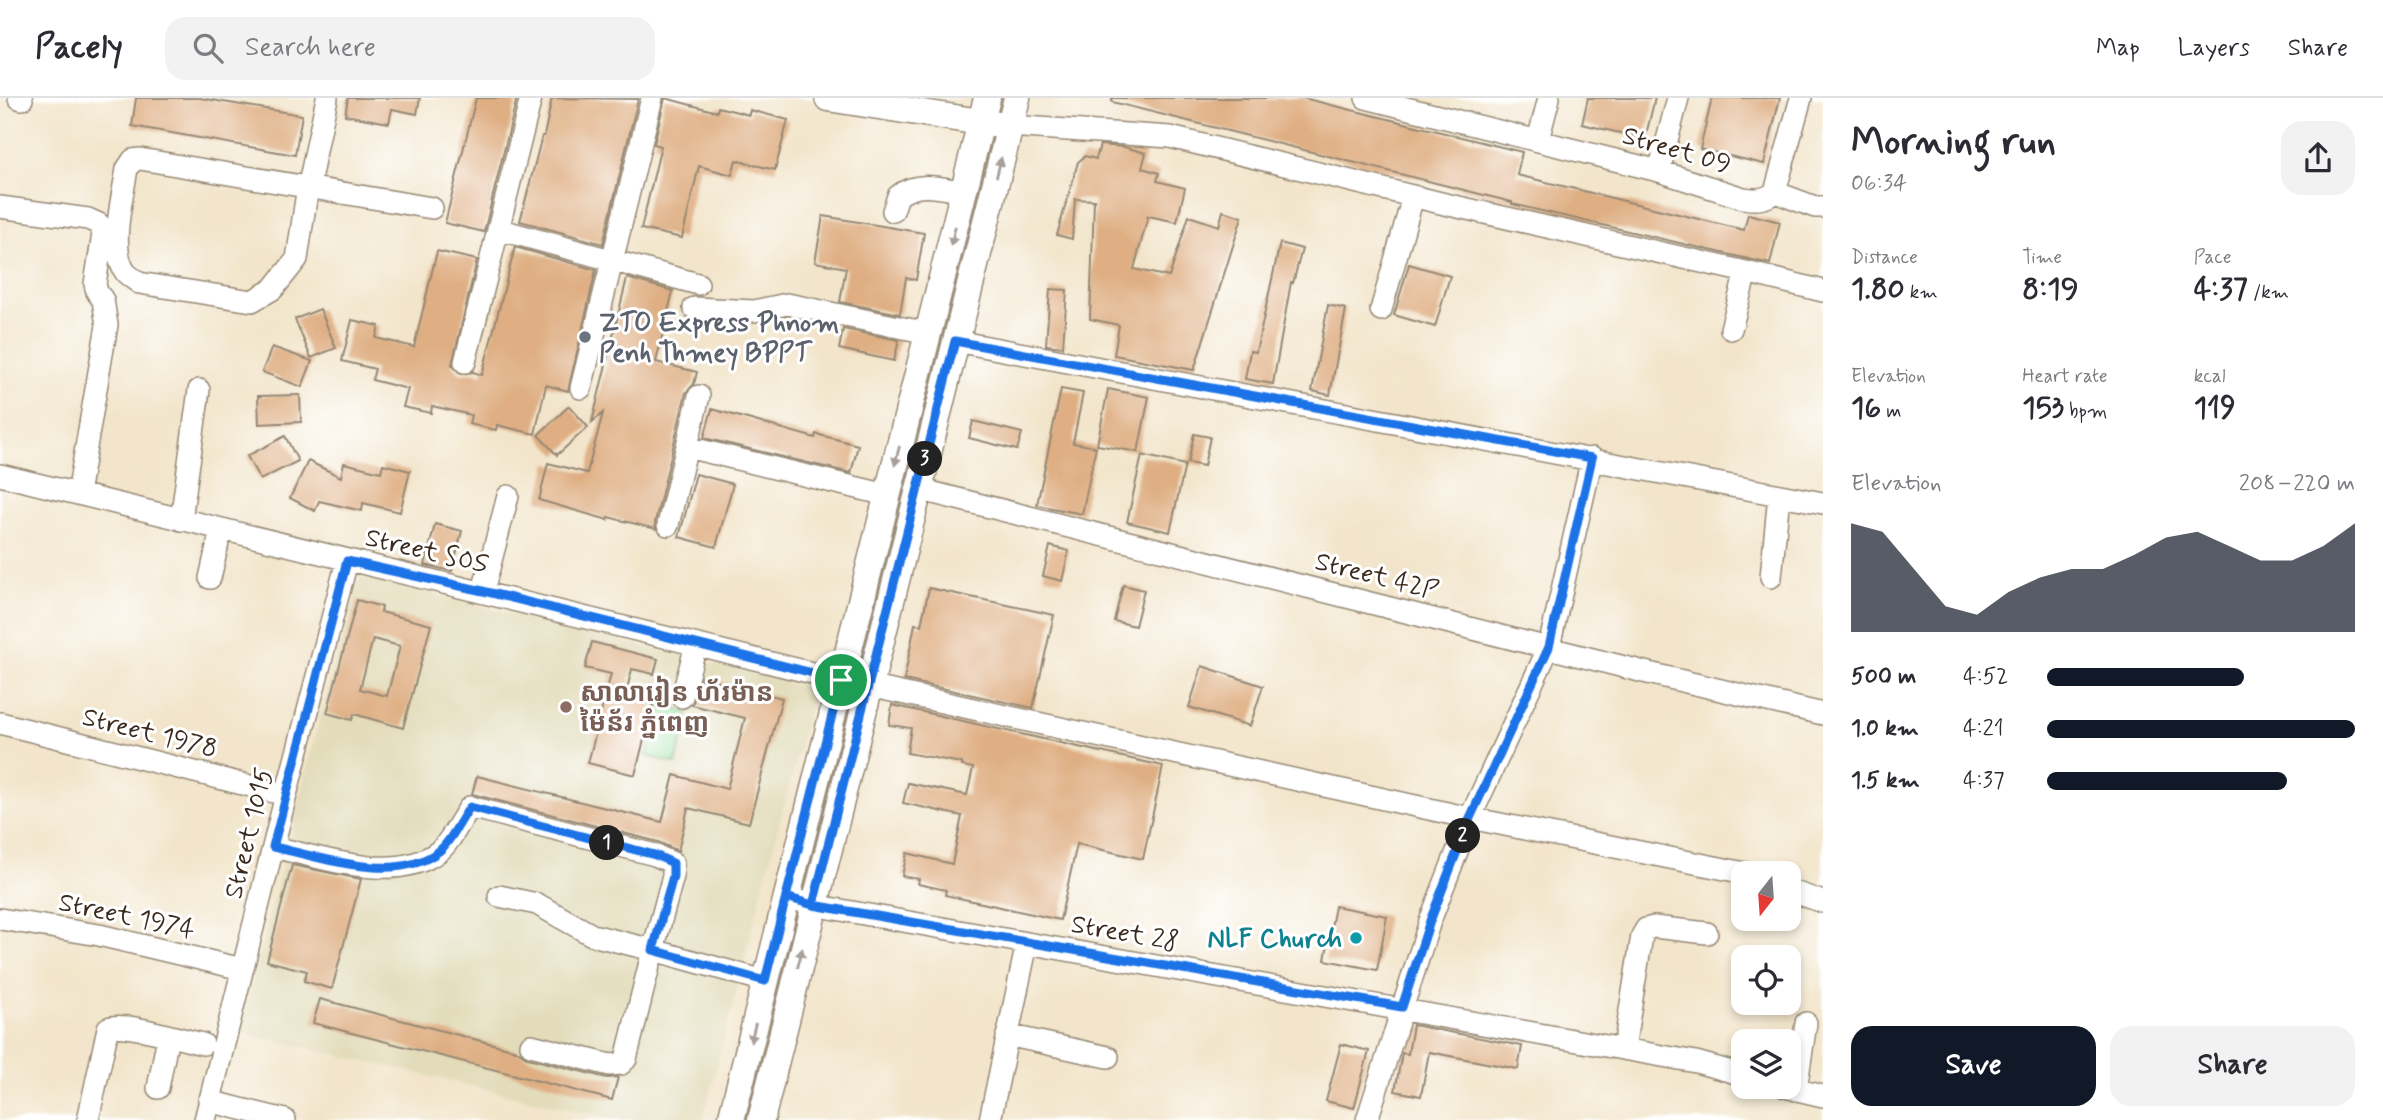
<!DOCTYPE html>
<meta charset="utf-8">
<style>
body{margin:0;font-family:Mynerve,"Noto Sans Khmer",sans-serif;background:#f2f2f3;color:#2b2b33;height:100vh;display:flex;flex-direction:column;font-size:26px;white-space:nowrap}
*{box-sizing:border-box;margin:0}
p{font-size:23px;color:#7c7c81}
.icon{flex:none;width:38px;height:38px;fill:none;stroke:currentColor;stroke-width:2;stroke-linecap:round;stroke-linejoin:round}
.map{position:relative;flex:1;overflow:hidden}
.sheet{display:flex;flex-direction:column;background:#fff;width:560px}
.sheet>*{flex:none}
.needle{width:46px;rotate:197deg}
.controls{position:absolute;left:1731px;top:763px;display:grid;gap:14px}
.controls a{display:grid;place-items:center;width:70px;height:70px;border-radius:14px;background:#fff;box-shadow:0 4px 10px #0003;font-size:35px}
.pin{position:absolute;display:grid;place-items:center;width:60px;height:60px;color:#fff;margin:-30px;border:4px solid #fff;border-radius:50%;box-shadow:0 2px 7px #0007}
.km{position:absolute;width:35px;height:35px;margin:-18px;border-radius:50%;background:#222;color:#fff;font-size:19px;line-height:35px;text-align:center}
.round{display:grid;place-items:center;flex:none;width:74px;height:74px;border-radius:21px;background:#f2f2f3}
.head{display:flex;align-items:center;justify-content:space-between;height:119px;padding:0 28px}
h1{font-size:38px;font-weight:800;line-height:52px}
.metrics{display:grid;grid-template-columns:repeat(3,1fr);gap:10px;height:119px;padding:7px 28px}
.metrics div{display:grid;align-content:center}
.metrics b{font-size:30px;font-weight:800}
.metrics small{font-size:19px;font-weight:400}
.metrics p{font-size:19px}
.chart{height:196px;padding:14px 28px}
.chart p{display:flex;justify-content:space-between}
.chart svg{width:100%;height:126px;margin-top:7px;fill:#111827;opacity:.7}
.cta{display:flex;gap:14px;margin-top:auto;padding:14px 28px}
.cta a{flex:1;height:80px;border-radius:21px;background:#111827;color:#fff;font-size:28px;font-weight:800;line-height:80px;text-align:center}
.cta a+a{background:#f2f2f3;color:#2b2b33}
ul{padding:0 28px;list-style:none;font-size:23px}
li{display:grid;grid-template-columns:112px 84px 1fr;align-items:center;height:52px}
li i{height:18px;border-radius:9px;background:#111827}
header{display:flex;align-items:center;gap:42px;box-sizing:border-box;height:98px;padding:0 35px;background:#fff;border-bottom:2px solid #e1e1e2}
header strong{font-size:33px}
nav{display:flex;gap:38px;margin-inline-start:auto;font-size:24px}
.search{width:490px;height:63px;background:#f2f2f3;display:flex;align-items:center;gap:18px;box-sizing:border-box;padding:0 24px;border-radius:21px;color:#7c7c81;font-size:26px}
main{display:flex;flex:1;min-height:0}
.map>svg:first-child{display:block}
.built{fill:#e2dcba}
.green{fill:#94dd98;stroke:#68845b;stroke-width:2}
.building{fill:#dfaf83;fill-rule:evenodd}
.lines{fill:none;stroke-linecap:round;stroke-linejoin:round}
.minor-casing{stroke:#968874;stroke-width:24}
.major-casing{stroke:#968874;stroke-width:29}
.minor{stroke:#fff;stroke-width:21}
.major{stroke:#fff;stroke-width:26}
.oneway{fill:#a79f9a}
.route-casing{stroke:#fff;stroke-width:14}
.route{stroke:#1a73e8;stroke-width:9}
.worship-dot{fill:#6b7280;stroke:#fff;stroke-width:2.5}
.education-dot{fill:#8d6e63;stroke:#fff;stroke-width:2.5}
.culture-dot{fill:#0f9aa8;stroke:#fff;stroke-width:2.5}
.labels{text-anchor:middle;stroke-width:6;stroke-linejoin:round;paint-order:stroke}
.street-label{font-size:26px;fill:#3b2a1e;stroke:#fff}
.worship-label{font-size:26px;font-weight:bold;fill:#5b616d;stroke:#fff;text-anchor:start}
.education-label{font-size:26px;font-weight:bold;fill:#785e54;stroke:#fff;text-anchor:start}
.culture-label{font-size:26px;font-weight:bold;fill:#0d838f;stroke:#fff;text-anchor:end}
</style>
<header>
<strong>Pacely</strong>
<div class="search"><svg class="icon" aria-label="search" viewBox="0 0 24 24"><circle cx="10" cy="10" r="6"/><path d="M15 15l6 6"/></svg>Search here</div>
<nav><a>Map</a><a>Layers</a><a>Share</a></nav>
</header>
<main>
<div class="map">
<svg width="1823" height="1022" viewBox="0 0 1823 1022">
<rect width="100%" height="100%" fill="#fff"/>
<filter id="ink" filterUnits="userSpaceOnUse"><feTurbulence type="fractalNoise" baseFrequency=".0143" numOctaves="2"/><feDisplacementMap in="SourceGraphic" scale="14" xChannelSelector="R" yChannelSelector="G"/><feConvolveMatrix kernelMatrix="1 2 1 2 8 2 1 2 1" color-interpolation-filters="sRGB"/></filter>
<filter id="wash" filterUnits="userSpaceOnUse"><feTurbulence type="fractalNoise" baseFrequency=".00686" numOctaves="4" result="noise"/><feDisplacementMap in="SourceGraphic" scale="28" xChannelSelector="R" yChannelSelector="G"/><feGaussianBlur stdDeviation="1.57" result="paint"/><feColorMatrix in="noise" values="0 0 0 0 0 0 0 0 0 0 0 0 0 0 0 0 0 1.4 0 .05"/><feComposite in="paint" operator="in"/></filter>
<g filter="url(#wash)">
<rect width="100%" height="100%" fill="#f2e5cb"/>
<path class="built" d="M360,478L814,591L703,1022H617L240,934L318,626Z"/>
<path class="green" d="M661,606L689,614L676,666L647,658Z"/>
<g id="blocks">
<path class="building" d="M136,0H200L302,17L295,57L132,28Z
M348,0H420L417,16L392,11L389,25L345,17Z
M476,0H517L484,134L445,125Z
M552,0L638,1L603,146L520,123L542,38H544Z
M665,0L717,14L718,9L749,17L750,12L788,22L775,72L736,62L732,77L699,68L682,140L641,131L661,48L654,46Z
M1112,0H1303L1522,54L1517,77L1744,132L1748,116L1780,124L1770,166L1512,106V104L1112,4Z
M1588,0H1655L1645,41L1582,26Z
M1712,0H1780L1764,66L1700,51Z
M1100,47L1124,49L1146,55L1142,70L1159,75L1157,83L1185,90L1177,124L1148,118L1134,171L1169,179L1189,118L1219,128L1223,113L1242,119L1194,272L1114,257L1119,227L1090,221L1094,102L1075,101L1072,141L1057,137L1078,64L1085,58L1096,61Z
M823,118L924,135L916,182L906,180L900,216L840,204L846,170L815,164Z
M1280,145L1302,151L1293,185L1291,184L1273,286L1245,281L1250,253L1256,254Z
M515,149L596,172L568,293L546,287L535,336L497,327L496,332L469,326L471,317L432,308L431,315L403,309L408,291L372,282L375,271L342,263L352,222L379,228L376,240L414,249L437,153L477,162L452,267L461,276L473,274L482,277Z
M1409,166L1450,178L1435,229L1394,217Z
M627,180L673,193L656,264L697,274L694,286L686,295L655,424L656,431L608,419V422L539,402L548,365L587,375L603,315L592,324Z
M1050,191L1067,192L1063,249L1046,247Z
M1328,207L1346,211L1330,297L1312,293Z
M320,211L336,250L311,260L295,221Z
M843,231L899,242L894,263L839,251Z
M272,249L312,263L302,289L262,274Z
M1061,291L1083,295L1073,345L1096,349L1082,416L1037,407Z
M1108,291L1149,299L1138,354L1097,347Z
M300,297L301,324L259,326L258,298Z
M569,308L588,329L557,357L538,337Z
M712,311L815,340L816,336L858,347L851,375L704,340Z
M973,323L1022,335L1017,352L969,340Z
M1194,336L1210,339L1204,368L1188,365Z
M285,338L298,363L260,382L247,358Z
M1142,357L1185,367L1170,434L1127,424Z
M308,363L341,379L344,365L381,374L383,366L410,373L400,414L363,405L362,413L319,403L315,413L290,400Z
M696,376L733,386L716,449L679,439Z
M435,426L462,433L452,473L425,467Z
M1050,448L1069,453L1062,483L1043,478Z
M1123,487L1144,492L1135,528L1114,523Z
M929,490L1054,517L1033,610L904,582L915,526L921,527Z
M357,502L382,509L381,514L431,527L403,630L354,616L352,622L327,615ZM373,541L400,548L387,598L360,591Z
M592,544L658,561L654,576L632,571L625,599L653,606L635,677L588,665L611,576L585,570Z
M1202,568L1263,588L1250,628L1189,609Z
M701,579L782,600L749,725L688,710L678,753L658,744L472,696L477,678L662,724L674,677L727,691L745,620L692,607Z
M892,607L1163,668L1143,761L1077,746L1060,822L945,797L946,792L918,786L919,781L902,778L907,755L952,766L962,718L903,705L908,685L967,697L973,670L962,668V665L907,655L911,630L889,627Z
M292,767L361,781L332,891L304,883L307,873L267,863Z
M1335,808L1387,818L1377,872L1325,862Z
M320,901L516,952L528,960L607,980L618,979L612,1002L313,925Z
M1413,927L1522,948L1518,971L1429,954L1421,998L1395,993L1402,955L1408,956Z
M1341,946L1369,953L1354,1010L1326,1003Z"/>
</g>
</g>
<g filter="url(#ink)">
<use href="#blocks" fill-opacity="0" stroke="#968874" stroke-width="2"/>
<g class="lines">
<defs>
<path id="minor" d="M19,0L22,1
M327,0L308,91L306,101L297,161L273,191L252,203L139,185C135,182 129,178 126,175C108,152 123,97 127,71L133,62L140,61L432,110
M1366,0L1659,73L1743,100C1756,102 1765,102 1775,94L1801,0
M1009,28L1170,39L1445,106L1746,174L1823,193
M1538,42L1549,0
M1659,73L1678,0
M1775,94L1815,109H1823
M0,109L88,121L99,126L103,136L95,186L97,194L103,202L107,227L78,396
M893,113L898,98C917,82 942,90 964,94
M498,131L698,186
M694,210L754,213L787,206L928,235
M1381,212L1413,99
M1731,231L1746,174
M955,243L1823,405
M465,264L531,0
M581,290L652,0
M687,349L887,397
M0,377L841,582
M918,391L1644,574L1823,616
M181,422L199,292
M668,427L699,298
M1771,479L1779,397
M210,480L221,432
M483,493L508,398
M869,588L1470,720L1745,775
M682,599L696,547
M0,625L286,697
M273,749C321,759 396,787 439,753C450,745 461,721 470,709L655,757L673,765V778L653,852L765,883
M1788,792L1823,804
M499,798L537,806L592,837L653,852L626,961L621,966L610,967L531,947
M786,799L813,807C1107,860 1402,909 1696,964L1743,977
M0,821L99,837L242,871
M1007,937L1108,959
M1624,950L1642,838L1646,831L1654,829L1707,835
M1785,989L1823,998
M158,990L168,939
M1796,992L1806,925
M209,1003L285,1022
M88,1022L108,930C125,923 182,942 203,946
M205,1022L286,697L347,463
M990,1022L1027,845
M1367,1022L1430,823L1470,720L1549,549L1592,360"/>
<path id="major" d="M828,0L999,27
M731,1022L987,0
M761,1022L1017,0"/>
</defs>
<use href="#minor" class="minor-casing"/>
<use href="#major" class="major-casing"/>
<use href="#minor" class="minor"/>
<use href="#major" class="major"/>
</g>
<defs><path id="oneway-solid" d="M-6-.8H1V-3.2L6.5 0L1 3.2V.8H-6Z" transform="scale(1.75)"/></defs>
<g class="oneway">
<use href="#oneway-solid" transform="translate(999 69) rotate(-76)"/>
<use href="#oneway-solid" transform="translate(953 138) rotate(104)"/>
<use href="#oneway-solid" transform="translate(897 358) rotate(104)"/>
<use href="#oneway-solid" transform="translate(800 860) rotate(-76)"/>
<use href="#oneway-solid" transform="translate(753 935) rotate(104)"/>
</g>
</g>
<g class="lines" filter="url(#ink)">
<defs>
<path id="route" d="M841,582L483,493L347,463L273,749C322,759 396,787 439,753C450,745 461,721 470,709L655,757L673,765V778L653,852L765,883L786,799L813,807L1402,909L1430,823L1470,720L1549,549L1592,360L955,243L813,807L786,799L841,582"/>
</defs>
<use href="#route" class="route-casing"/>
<use href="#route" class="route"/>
</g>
<circle class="worship-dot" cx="585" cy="239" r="7"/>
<circle class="education-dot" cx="566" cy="609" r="7"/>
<circle class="culture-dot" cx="1356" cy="840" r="7"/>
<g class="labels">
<g class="street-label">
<text transform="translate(1677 51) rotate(16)" y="9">Street 09</text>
<text transform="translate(427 452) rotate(13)" y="9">Street SOS</text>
<text transform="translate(1377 477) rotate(14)" y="9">Street 42P</text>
<text transform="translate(150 634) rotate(14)" y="9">Street 1978</text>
<text transform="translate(248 735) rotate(-76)" y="9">Street 1015</text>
<text transform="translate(127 817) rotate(12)" y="9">Street 1974</text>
<text transform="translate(1125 834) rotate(10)" y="9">Street 28</text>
</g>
<g class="worship-label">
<text x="599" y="233">ZTO Express Phnom<tspan x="599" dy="30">Penh Thmey BPPT</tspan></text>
</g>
<g class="education-label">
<text x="580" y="603">សាលារៀន ហ័រម៉ាន<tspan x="580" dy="30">ម៉ៃន័រ ភ្នំពេញ</tspan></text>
</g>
<g class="culture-label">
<text x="1342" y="849">NLF Church</text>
</g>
</g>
</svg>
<div class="controls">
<a><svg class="needle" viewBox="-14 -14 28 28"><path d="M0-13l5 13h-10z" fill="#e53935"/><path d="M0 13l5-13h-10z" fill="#7c7c81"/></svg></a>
<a><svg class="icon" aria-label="locate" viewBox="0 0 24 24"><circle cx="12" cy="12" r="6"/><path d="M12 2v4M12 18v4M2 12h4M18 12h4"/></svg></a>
<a><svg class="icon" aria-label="layers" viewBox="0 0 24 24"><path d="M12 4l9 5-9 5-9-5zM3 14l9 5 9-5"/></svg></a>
</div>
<div class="pin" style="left:841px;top:582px;background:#1e9e55"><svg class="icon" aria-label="arrive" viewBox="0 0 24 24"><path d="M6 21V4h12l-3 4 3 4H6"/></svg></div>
<b class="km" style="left:607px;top:745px">1</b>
<b class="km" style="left:1463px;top:738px">2</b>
<b class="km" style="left:925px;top:361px">3</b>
</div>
<section class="sheet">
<div class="head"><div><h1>Morning run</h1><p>06:34</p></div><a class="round"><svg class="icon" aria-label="share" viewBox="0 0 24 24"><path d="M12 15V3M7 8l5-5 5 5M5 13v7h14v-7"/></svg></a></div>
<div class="metrics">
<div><p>Distance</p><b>1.80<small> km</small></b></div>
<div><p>Time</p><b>8:19</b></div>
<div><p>Pace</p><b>4:37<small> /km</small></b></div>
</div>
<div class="metrics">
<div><p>Elevation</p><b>16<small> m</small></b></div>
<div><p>Heart rate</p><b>153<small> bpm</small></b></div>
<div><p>kcal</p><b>119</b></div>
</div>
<div class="chart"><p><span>Elevation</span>208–220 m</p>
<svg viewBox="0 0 160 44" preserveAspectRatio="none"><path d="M0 44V6L10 9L20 22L30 35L40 38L50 30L60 25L70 22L80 22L90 17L100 11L110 9L120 14L130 19L140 19L150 14L160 6V44z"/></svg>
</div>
<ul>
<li><b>500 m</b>4:52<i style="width:64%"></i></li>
<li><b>1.0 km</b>4:21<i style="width:100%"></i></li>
<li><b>1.5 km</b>4:37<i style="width:78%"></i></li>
</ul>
<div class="cta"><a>Save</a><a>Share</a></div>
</section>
</main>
